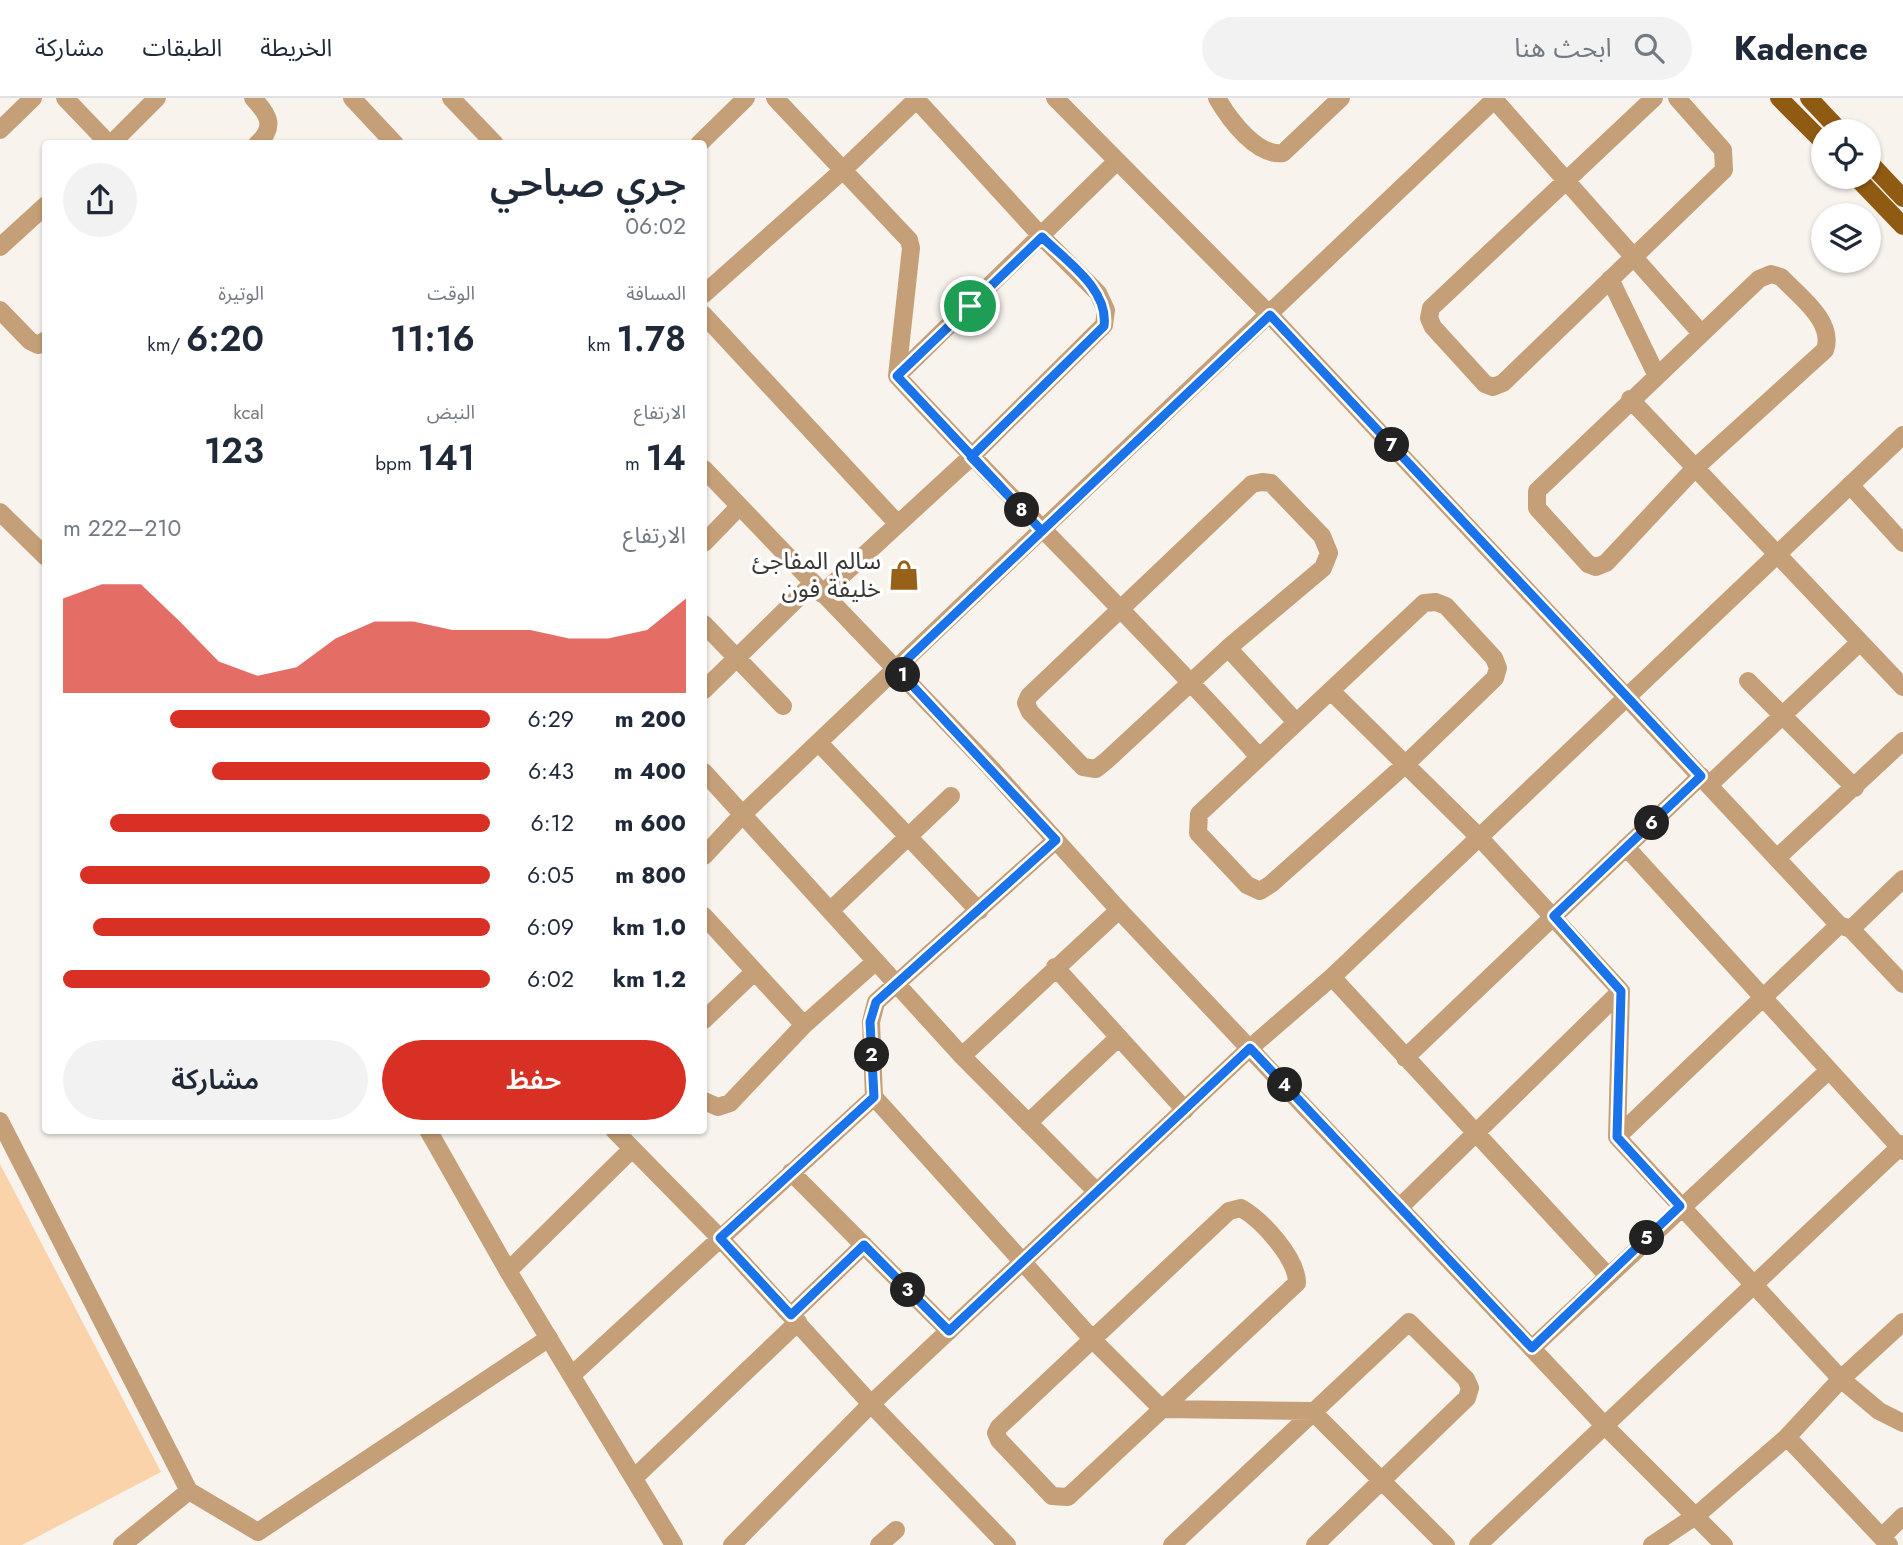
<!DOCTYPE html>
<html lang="ar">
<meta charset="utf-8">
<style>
body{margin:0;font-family:Jost,"Noto Sans Arabic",sans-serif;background:#f2f2f3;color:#1f2937;direction:rtl;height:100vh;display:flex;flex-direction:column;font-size:26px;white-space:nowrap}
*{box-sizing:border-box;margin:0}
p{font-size:23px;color:#747a83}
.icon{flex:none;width:38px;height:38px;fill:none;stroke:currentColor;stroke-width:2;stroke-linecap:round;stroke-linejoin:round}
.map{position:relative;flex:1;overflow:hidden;direction:ltr}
.details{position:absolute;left:42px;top:42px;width:665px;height:994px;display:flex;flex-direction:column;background:#fff;border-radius:7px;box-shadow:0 2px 5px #0004;direction:rtl}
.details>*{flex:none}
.tools{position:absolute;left:1811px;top:21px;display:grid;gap:14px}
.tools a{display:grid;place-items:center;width:70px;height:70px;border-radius:50%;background:#fff;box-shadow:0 2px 5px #0004;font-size:35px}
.pin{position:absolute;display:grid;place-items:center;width:60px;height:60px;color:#fff;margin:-30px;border:4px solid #fff;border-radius:50%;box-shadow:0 2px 7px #0007}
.km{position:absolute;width:35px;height:35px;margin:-18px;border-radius:50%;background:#222;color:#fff;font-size:19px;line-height:35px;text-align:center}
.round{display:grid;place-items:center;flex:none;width:74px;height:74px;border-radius:37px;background:#f2f2f3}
.headline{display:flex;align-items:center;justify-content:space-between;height:119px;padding:0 21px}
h1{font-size:38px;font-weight:600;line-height:52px}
.figures{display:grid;grid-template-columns:repeat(3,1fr);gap:10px;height:119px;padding:7px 21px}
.figures div{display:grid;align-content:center}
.figures b{font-size:35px;font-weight:600}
.figures small{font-size:19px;font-weight:400}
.figures p{font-size:19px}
.chart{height:196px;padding:14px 21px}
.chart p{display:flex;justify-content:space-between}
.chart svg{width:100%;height:126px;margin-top:7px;fill:#d93025;opacity:.7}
.action{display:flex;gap:14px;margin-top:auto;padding:14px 21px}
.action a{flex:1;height:80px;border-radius:42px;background:#d93025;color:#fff;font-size:28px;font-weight:600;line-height:80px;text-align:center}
.action a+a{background:#f2f2f3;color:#1f2937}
ul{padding:0 21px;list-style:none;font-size:23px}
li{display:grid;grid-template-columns:112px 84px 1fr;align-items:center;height:52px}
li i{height:18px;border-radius:9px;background:#d93025}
header{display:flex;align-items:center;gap:42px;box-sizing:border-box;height:98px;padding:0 35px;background:#fff;border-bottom:2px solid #e0e1e3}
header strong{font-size:33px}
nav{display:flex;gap:38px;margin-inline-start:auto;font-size:24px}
.search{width:490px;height:63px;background:#f2f2f3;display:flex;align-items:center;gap:18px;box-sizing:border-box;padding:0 24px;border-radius:38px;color:#747a83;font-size:26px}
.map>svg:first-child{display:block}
.green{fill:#fad3aa}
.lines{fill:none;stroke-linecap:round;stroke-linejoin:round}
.minor{stroke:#c59f77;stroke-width:18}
.tertiary{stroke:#c59f77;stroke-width:18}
.primary{stroke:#8f5a12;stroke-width:18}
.route-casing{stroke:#fff;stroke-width:14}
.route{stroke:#1a73e8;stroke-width:9}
.labels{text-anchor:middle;stroke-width:7;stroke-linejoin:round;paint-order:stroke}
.poi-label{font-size:24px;fill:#3a3836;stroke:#fff;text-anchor:end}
</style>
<header>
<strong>Kadence</strong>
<div class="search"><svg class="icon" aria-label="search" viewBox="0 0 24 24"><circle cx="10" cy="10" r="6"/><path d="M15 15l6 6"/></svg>ابحث هنا</div>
<nav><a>الخريطة</a><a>الطبقات</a><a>مشاركة</a></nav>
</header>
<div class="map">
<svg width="1903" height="1447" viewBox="0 0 1903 1447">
<rect width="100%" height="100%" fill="#f8f3ed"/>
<path class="green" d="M0,1066L161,1374L22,1447H0Z"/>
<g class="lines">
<path class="minor" d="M65,0L109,46
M253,0C269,17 276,29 257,46
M451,0L495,46
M775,0L909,142L911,150L897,278C1015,407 1142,528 1259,659
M1217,0C1229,21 1257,59 1283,55L1341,0
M1493,0L1700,234
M1654,0L1431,210L1429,220L1433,229L1485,286L1493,289L1503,285L1724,72L1723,52L1677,0
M111,46L157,0
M0,149L46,107
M1771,176L1781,179C1799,198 1835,224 1825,252L1695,370L1606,465L1596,469L1588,466L1537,410V393L1759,181Z
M1610,181L1656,276
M704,196L842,73L918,0
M0,212L30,243L38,247L46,242
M704,217L896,424
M897,278L1116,64
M1630,301L1903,589
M1262,384L1271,385L1322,438L1329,455L1323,470L1228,550L1106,663L1096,671L1083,669L1030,614L1026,605L1029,598L1252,386Z
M1850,387L1903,445
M704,445L738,410
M822,496L971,359L1104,227L1106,212L1098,195L1042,139L916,1
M1436,504L1446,508L1494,560L1498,570L1495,580L1407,665L1271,786L1260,793L1247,787L1198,735L1199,716L1424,505Z
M704,526L783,608
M1228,550L1296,624
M1748,583L1855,690
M704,592L812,486
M1331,593L1480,740L1621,893L1617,1039L1841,1281L1879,1313L1903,1325
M819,645L979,813
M704,674L962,958L1097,1094
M1709,687L1859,545
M1056,742L876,904L871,924L874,999L1093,1242L1162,1311L1312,1313L1446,1447
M1626,749L1903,1053
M1778,759L1903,643
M831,812L951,698
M704,818L804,927
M1851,831L1903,781
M1055,869L1185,1012
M1332,879L1608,1178
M704,922L754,874
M962,958L1119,812
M1405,960L1701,678
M704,1003L718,1009L730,1005L804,927L876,863
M0,1023L189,1393
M1028,1025L1118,940
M614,1032L720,1140L871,1306L1007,1447
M1617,1039L1839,827
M791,1074L949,1233
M1400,1109L1621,893
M1241,1110C1262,1122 1297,1160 1297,1185L1068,1399L1052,1398L999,1342L996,1335L999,1329L1229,1113Z
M508,1173L631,1052
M791,1217L864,1147
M1532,1250L1828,973
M572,1277L874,999
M1787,1339L1889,1447
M634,1380L798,1224
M1882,1439L1903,1418
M122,1447L189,1393L258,1434L549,1240
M879,1447L896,1432
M1172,1447L1409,1224L1466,1281L1470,1290L1467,1300L1315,1447
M1652,1447L1697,1417L1787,1339L1841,1281L1903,1224"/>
<path class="tertiary" d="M352,0L395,46
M1055,0L1270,217L1839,827L1851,831L1903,886
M0,32L33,0
M699,46L746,0
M704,371L988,667L1119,812L1604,1327L1724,1447
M0,414L46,459
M704,758L744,715L1496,0
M428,1032L508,1173L674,1447
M732,1447L871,1306L1250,950L1332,879L1903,337
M1478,1447L1903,1046"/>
<path class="primary" d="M1779,0L1824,45
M1809,0L1840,33
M1869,64L1903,100
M1856,79L1903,128"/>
</g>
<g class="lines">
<defs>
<path id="route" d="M970,208L897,278L1042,433L897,571L1056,742L876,904L870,924L874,999L720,1140L791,1217L864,1147L949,1233L1250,950L1532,1250L1680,1108L1617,1039L1621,893L1554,818L1701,678L1270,217L1042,433L971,359L1104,228C1109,191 1066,163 1042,139L970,208"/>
</defs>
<use href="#route" class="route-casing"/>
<use href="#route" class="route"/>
</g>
<defs>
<symbol id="shop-bare" viewBox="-9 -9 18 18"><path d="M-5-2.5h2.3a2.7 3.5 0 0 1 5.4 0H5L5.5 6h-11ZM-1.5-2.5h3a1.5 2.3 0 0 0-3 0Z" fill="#97611a" stroke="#fff" stroke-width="2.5" paint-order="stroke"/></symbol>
</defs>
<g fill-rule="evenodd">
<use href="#shop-bare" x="882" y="455" width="44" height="44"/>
</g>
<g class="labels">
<g class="poi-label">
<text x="881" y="471">سالم المفاجئ<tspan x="881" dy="28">خليفة فون</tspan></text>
</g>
</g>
</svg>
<div class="tools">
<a><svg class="icon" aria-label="locate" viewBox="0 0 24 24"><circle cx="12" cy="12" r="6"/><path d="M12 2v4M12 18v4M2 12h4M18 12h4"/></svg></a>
<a><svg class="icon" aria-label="layers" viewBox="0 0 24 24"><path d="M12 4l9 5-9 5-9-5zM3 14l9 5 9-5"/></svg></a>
</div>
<div class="pin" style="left:970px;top:208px;background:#1e9e55"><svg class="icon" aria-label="arrive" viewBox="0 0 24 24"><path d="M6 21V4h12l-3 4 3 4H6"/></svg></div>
<b class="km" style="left:903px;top:577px">1</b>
<b class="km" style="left:872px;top:957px">2</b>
<b class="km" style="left:908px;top:1192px">3</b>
<b class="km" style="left:1285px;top:987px">4</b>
<b class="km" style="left:1647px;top:1140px">5</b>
<b class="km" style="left:1652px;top:725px">6</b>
<b class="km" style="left:1392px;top:347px">7</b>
<b class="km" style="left:1022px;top:412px">8</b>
<section class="details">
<div class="headline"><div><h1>جري صباحي</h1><p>06:02</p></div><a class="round"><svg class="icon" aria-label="share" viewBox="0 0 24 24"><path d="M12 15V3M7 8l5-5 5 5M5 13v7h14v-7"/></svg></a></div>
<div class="figures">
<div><p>المسافة</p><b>1.78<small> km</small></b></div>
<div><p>الوقت</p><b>11:16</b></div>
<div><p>الوتيرة</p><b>6:20<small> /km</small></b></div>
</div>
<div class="figures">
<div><p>الارتفاع</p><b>14<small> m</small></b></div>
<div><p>النبض</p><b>141<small> bpm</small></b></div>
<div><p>kcal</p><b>123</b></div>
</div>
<div class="chart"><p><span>الارتفاع</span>210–222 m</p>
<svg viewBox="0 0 160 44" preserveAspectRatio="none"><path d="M0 44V11L10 6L20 6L30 19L40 33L50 38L60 35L70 25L80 19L90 19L100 22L110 22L120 22L130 25L140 25L150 22L160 11V44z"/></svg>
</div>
<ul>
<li><b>200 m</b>6:29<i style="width:75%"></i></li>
<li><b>400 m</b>6:43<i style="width:65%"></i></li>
<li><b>600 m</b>6:12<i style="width:89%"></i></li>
<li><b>800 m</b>6:05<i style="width:96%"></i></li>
<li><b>1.0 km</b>6:09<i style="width:93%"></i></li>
<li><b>1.2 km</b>6:02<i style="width:100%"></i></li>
</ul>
<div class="action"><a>حفظ</a><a>مشاركة</a></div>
</section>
</div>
